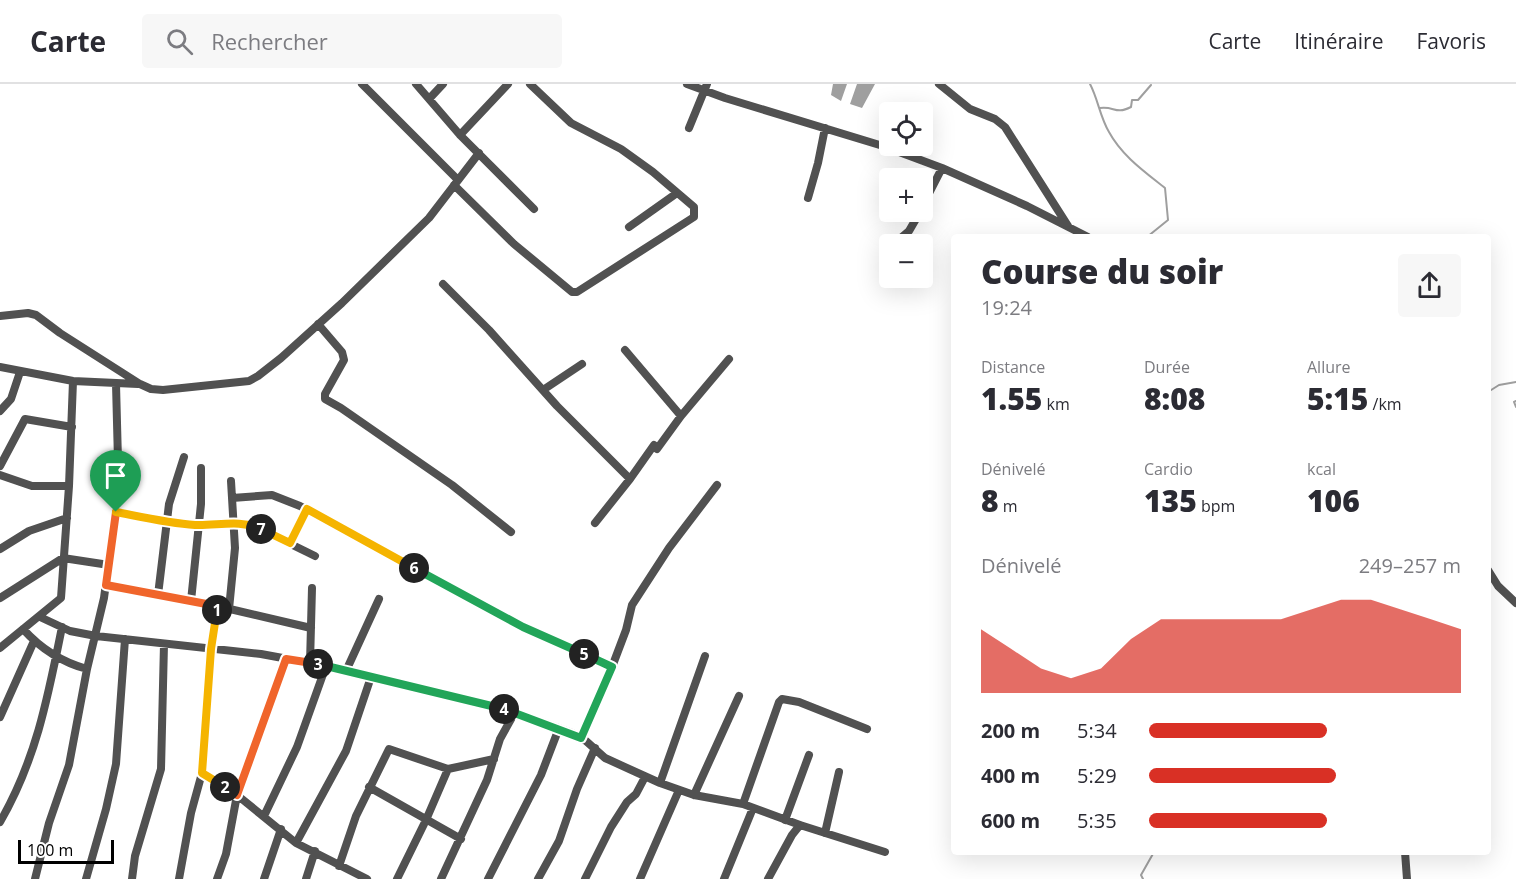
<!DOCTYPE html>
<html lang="fr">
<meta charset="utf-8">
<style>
body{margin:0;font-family:"Open Sans",sans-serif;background:#f7f7f7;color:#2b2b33;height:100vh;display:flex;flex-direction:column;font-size:22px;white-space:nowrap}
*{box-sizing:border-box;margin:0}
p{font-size:20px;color:#7c7c81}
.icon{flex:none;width:33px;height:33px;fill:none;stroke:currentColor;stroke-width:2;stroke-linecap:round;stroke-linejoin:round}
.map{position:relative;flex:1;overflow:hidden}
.drawer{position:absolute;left:951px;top:150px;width:540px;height:621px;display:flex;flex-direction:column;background:#fff;border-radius:6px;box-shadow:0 6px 24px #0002}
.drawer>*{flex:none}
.buttons{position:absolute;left:879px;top:18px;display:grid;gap:12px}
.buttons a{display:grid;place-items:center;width:54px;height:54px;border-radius:6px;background:#fff;box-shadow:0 6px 24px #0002;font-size:30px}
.scale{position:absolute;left:18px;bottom:15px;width:96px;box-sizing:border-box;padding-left:6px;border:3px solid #000;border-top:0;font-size:16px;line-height:21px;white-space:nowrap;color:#000;-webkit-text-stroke:4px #fff;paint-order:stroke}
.pin{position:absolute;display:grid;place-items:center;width:51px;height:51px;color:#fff;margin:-62px -26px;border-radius:50% 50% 50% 0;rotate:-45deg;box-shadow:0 0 6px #0007}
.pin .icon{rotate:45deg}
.km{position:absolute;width:30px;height:30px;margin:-15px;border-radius:50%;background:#222;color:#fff;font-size:16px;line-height:30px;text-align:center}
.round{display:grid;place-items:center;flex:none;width:63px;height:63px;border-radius:6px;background:#f7f7f7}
.summary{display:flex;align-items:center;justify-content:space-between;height:102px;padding:0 30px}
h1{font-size:33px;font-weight:800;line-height:45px}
.metrics{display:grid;grid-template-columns:repeat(3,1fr);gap:9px;height:102px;padding:6px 30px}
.metrics div{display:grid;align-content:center}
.metrics b{font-size:30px;font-weight:800}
.metrics small{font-size:16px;font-weight:400}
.metrics p{font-size:16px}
.chart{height:168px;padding:12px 30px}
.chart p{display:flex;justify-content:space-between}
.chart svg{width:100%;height:108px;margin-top:6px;fill:#d93025;opacity:.7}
ul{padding:0 30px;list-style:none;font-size:20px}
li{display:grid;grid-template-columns:96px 72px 1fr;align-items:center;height:45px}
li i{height:15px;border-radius:8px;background:#d93025}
header{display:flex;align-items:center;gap:36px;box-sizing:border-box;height:84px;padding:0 30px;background:#fff;border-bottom:2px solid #e1e1e2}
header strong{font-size:28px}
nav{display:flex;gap:33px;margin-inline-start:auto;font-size:21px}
.search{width:420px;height:54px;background:#f7f7f7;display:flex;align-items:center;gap:15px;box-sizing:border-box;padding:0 21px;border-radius:6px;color:#7c7c81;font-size:22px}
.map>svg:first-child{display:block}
.water{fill:#9f9f9f}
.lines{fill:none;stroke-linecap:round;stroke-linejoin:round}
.stream{stroke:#9f9f9f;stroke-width:2}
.minor{stroke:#515151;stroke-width:8}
.split-1-casing{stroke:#fff;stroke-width:12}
.split-2-casing{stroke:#fff;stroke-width:12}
.split-3-casing{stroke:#fff;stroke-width:12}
.split-4-casing{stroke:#fff;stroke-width:12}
.split-5-casing{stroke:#fff;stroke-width:12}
.split-6-casing{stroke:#fff;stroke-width:12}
.split-7-casing{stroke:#fff;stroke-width:12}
.split-8-casing{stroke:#fff;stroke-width:12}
.split-1{stroke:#f0652b;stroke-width:8}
.split-2{stroke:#f5b400;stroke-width:8}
.split-3{stroke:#f0652b;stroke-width:8}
.split-4{stroke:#22a559;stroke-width:8}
.split-5{stroke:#22a559;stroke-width:8}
.split-6{stroke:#22a559;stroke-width:8}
.split-7{stroke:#f5b400;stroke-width:8}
.split-8{stroke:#f5b400;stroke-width:8}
</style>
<header>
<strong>Carte</strong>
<div class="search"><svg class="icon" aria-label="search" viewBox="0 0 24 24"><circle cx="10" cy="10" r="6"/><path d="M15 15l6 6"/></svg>Rechercher</div>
<nav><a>Carte</a><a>Itinéraire</a><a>Favoris</a></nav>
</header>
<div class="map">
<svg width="1516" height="795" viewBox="0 0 1516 795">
<rect width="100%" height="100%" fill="#fff"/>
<path class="water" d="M833,0H847L841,17L831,11Z
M857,0H875L862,24L850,20Z"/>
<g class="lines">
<path class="stream" d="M1090,0C1098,15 1100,33 1109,48C1122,72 1145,88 1165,104L1168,136L1147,153
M1100,24C1115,22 1115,31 1131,23L1132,16H1138L1151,1
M1488,308L1499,301L1516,298
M1516,317L1514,318L1516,323
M1143,795L1141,791L1154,768"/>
<path class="minor" d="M362,0L458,96
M416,0L460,51L534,125
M687,0L725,14L883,62L942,84L1027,122L1088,153
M939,0L970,25L995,35L1005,43L1068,142
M429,15L443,0
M689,44L707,0
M460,51L508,0
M454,101L514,160L572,208H577L694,133V123L653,88L621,65L571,39L530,0
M808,114L818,79L825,44
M922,123L942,84
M629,143L677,109
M895,159L909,147L920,128
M443,200L489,246L557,322L630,395
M0,232L28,229L36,231L60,249L140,300L151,305L163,306L249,297L258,292L281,274L342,219L429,134L479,69
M318,240L342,268L344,276L325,310V315L341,324L452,401L511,448
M625,266L681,332
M0,283L73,297L138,300
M543,306L582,280
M0,327L11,315L20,288
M657,365L681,332L729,275
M0,382L25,335L72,343
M0,391L32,402H69
M232,414L272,411L300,422L523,543L612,583
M116,428L167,438L199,441L233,439L254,442L315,472
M595,439L630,395L654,361
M290,459L307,425
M0,465L29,447L67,434
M1488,486L1498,502L1516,519
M106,501L217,522L311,544
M158,511L169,420L184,373
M0,514L63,474L109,481
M191,517L201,420V384
M229,525L235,464L231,397
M40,533L70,547L96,552L261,570L326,582L515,628L572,649L586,657L605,674L660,699L694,711L743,720L800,741L885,768
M23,545C41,565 61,578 87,585
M0,564L61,514L69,402L73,297
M310,579L312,504
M346,587L379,515
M0,633L34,557
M581,654L612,583L626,546L632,521L669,464L717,401
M202,689L237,711L296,759L367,795
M660,699L705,572
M369,703L461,755
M694,711L739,612
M743,720L779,618L782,615L799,618L867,645
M264,732L297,663L326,582
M785,736L809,671
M0,738C36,676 48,613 62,543
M825,749L839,688
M296,759L346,667L371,593
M1405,768L1407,795
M339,782L356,732L389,665L448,685L494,675
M35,795L49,739L69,681L87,585L104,514L117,416L118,377L116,300
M86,795L106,725L116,680L125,555
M132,795L135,772L161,685L164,560
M179,795L191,729L202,689L211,565L217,522
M217,795L226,770L237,711L286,575
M264,795L281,745
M306,795L315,767
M397,795L426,736L448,685
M441,795L487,696L500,655L515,628
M488,795L541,691L559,644
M538,795L559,757L577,705L595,664
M585,795L611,743L627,718L636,710L645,693
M640,795L679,706
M724,795L753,724
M768,795L792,751L800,741"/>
</g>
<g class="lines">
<defs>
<path id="split-1" d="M116,428L106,501L217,522V526"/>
<path id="split-2" d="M217,526L211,565L202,689L225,703"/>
<path id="split-3" d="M225,703L237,711L286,575L318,580"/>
<path id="split-4" d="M318,580L504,625"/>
<path id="split-5" d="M504,625L581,654L612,583L584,570"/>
<path id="split-6" d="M414,484L523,543L584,570"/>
<path id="split-7" d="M261,445L290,459L307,425L414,484"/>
<path id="split-8" d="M116,428C142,433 168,439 195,441C217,442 240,435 261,445"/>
</defs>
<use href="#split-1" class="split-1-casing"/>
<use href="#split-2" class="split-2-casing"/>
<use href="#split-3" class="split-3-casing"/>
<use href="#split-4" class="split-4-casing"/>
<use href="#split-5" class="split-5-casing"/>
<use href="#split-6" class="split-6-casing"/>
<use href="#split-7" class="split-7-casing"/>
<use href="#split-8" class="split-8-casing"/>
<use href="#split-1" class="split-1"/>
<use href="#split-2" class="split-2"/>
<use href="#split-3" class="split-3"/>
<use href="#split-4" class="split-4"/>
<use href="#split-5" class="split-5"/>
<use href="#split-6" class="split-6"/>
<use href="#split-7" class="split-7"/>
<use href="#split-8" class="split-8"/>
</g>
</svg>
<div class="buttons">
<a><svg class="icon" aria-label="locate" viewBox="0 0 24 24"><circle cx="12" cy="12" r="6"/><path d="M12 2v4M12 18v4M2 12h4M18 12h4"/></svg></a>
<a>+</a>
<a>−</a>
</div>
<div class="scale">100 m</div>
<div class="pin" style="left:116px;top:428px;background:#1e9e55"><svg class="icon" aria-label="arrive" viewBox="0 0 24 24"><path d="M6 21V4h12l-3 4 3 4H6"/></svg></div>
<b class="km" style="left:217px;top:526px">1</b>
<b class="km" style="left:225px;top:703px">2</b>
<b class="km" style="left:318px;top:580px">3</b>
<b class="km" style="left:504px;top:625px">4</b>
<b class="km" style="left:584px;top:570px">5</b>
<b class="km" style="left:414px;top:484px">6</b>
<b class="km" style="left:261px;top:445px">7</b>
<section class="drawer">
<div class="summary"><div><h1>Course du soir</h1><p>19:24</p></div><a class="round"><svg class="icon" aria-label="share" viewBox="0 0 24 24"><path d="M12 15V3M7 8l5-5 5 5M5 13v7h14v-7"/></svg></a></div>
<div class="metrics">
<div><p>Distance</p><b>1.55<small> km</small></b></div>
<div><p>Durée</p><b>8:08</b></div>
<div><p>Allure</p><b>5:15<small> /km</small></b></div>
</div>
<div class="metrics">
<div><p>Dénivelé</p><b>8<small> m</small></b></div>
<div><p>Cardio</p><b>135<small> bpm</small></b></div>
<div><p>kcal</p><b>106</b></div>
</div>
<div class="chart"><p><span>Dénivelé</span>249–257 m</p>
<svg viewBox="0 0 160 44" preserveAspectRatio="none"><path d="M0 44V18L10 26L20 34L30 38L40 34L50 22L60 14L70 14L80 14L90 14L100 14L110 10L120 6L130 6L140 10L150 14L160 18V44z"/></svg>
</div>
<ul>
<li><b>200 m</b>5:34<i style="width:57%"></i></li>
<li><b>400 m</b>5:29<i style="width:60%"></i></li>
<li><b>600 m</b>5:35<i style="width:57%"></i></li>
</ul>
</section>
</div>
